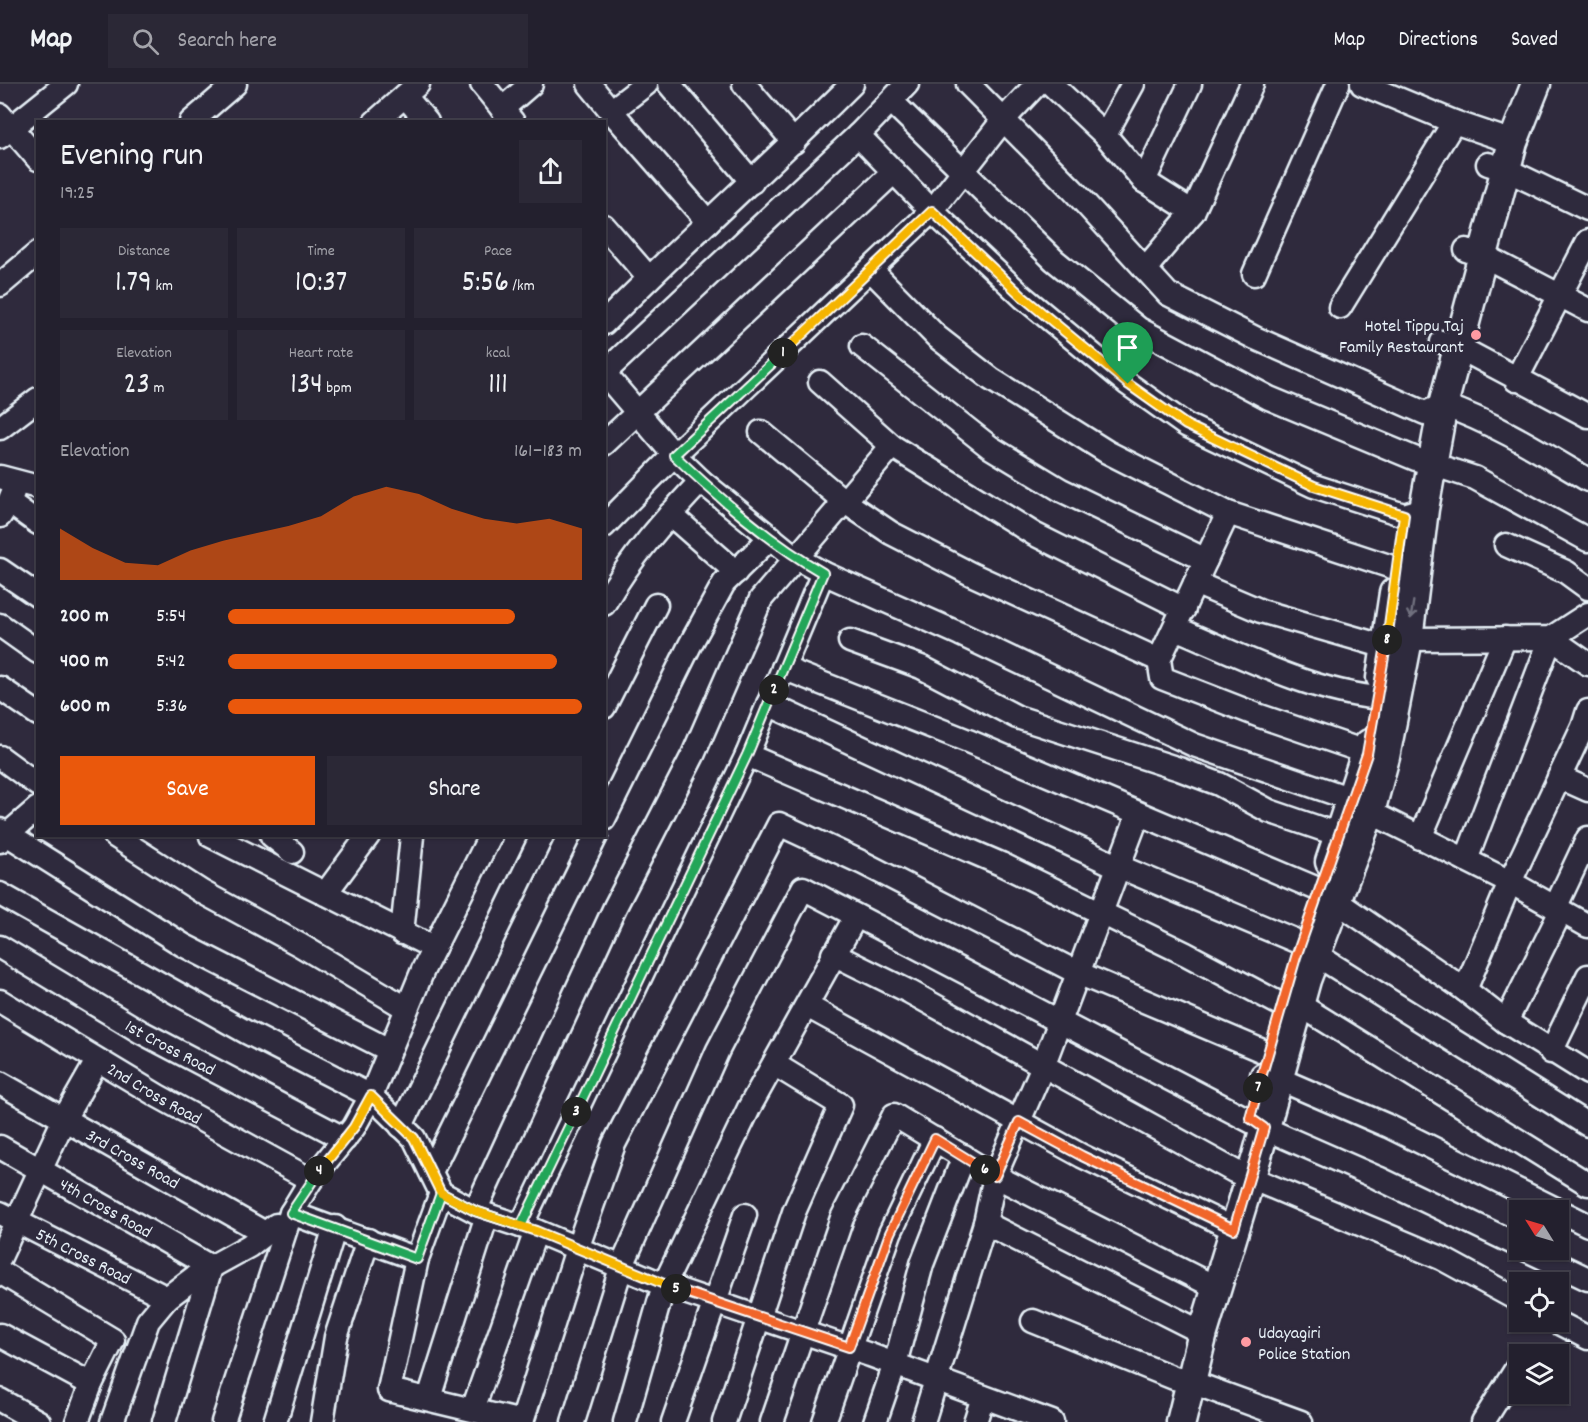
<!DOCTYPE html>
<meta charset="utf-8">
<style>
body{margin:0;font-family:Dekko,sans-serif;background:#2b2836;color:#f1f3f6;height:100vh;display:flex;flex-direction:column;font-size:22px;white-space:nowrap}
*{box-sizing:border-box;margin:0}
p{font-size:20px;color:#a3a3aa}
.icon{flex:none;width:33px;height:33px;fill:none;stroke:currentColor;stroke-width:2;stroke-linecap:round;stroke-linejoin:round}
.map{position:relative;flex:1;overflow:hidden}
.panel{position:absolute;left:36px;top:36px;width:570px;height:717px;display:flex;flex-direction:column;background:#23202e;border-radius:0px;box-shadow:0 2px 4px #0004,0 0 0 2px #403e4a}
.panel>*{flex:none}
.needle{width:39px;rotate:307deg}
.controls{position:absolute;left:1509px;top:1116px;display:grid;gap:12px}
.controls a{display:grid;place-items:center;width:60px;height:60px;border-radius:0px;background:#23202e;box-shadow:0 2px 4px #0004,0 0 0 2px #403e4a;font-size:30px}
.pin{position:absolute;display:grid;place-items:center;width:51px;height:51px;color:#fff;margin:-62px -26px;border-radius:50% 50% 50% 0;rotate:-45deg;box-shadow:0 0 6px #0007}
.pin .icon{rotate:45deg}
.km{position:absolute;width:30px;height:30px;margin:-15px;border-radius:50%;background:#222;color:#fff;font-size:16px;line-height:30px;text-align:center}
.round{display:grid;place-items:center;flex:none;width:63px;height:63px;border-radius:0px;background:#2b2836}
.headline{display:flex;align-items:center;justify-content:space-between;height:102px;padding:0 24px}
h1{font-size:33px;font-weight:600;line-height:45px}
.metrics{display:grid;grid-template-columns:repeat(3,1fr);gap:9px;height:102px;padding:6px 24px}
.metrics div{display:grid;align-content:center;border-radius:0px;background:#2b2836;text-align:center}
.metrics b{font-size:30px;font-weight:600}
.metrics small{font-size:16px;font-weight:400}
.metrics p{font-size:16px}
.chart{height:168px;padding:12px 24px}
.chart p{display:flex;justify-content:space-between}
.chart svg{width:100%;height:108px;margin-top:6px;fill:#ea580c;opacity:.7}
.action{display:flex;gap:12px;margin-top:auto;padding:12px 24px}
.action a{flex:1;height:69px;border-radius:0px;background:#ea580c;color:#fff;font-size:24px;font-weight:600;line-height:69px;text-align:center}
.action a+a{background:#2b2836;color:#f1f3f6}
ul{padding:0 24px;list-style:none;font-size:20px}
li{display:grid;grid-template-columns:96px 72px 1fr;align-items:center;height:45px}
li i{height:15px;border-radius:8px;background:#ea580c}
header{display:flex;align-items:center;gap:36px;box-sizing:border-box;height:84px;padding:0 30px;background:#23202e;border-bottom:2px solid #403e4a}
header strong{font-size:28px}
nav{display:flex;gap:33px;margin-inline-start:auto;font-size:21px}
.search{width:420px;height:54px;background:#2b2836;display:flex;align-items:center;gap:15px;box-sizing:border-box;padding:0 21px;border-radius:0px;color:#a3a3aa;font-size:22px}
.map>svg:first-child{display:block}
.building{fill:#6e585c;stroke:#4d3e40;stroke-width:1.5}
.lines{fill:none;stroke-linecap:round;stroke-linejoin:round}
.minor-casing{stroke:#e8f1f8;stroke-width:27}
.major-casing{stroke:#e8f1f8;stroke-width:33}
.minor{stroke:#2f2a3d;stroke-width:22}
.major{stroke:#2f2a3d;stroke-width:28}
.oneway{stroke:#70707e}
.split-1-casing{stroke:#fff;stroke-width:12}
.split-2-casing{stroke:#fff;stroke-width:12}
.split-3-casing{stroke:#fff;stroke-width:12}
.split-4-casing{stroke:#fff;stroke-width:12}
.split-5-casing{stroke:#fff;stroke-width:12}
.split-6-casing{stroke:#fff;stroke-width:12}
.split-7-casing{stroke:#fff;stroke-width:12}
.split-8-casing{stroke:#fff;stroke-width:12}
.split-9-casing{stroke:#fff;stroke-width:12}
.split-1{stroke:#f5b400;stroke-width:8}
.split-2{stroke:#22a559;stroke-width:8}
.split-3{stroke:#22a559;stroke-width:8}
.split-4{stroke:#22a559;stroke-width:8}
.split-5{stroke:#f5b400;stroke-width:8}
.split-6{stroke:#f0652b;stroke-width:8}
.split-7{stroke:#f0652b;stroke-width:8}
.split-8{stroke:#f0652b;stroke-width:8}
.split-9{stroke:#f5b400;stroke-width:8}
.poi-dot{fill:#ff9aa2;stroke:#2f2a3d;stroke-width:2}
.labels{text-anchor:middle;stroke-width:6;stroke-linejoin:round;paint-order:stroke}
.poi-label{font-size:18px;fill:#e8f1f8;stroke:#2f2a3d;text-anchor:end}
.street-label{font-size:18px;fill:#e8f1f8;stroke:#2f2a3d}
</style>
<header>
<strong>Map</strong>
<div class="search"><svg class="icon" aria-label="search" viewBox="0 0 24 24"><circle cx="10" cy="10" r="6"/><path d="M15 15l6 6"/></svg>Search here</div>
<nav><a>Map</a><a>Directions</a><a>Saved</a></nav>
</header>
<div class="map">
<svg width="1588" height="1338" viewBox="0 0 1588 1338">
<rect width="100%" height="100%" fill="#2f2a3d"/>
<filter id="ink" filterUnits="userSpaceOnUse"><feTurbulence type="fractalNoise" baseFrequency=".0167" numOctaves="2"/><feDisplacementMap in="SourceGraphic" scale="12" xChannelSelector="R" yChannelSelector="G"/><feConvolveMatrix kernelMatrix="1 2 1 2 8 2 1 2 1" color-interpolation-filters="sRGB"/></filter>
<g filter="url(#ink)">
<path class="building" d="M0,392L8,398L0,409Z"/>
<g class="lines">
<defs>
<g id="minor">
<path d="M482,0L513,38"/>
<path d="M589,0L611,27L646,0"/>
<path d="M669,0L752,98"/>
<path d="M744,0L794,58"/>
<path d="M968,0L1073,106L1168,210L1255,254L1425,329L1443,321C1495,339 1541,368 1588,396"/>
<path d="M1051,0L1105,51L1144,97L1193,128"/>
<path d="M1362,0L1454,38L1513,58"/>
<path d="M405,12L427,38"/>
<path d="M891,17L1054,176L1139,245L1269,314L1416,375L1475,394L1588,456"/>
<path d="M502,25L531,0"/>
<path d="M611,27L708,138"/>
<path d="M0,31L38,75"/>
<path d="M191,38L235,0"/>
<path d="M375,38L418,0"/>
<path d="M858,51L932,127L1023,213L1128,300L1186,341L1314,402L1404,431L1424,425"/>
<path d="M1105,51L1133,0"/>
<path d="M0,53L66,0"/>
<path d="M1488,80L1507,86L1588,125"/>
<path d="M1144,97L1190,0"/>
<path d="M604,142L649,194"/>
<path d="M1466,166L1482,171L1588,226"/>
<path d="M1145,185L1193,128L1252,0"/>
<path d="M871,186L937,253L991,295L1107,368L1228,429L1398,485L1418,486"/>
<path d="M1254,190L1338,0"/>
<path d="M0,201L38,169"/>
<path d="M1340,223L1454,38"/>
<path d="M604,239C685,157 771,81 852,0"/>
<path d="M1442,258L1458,263L1588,332"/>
<path d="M862,262L990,363L1061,406L1206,476"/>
<path d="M604,289L674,371L701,397L796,474L823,489L960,550L1194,661L1351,715L1370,728L1510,798L1588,842"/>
<path d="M604,289L858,51L907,0"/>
<path d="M1516,296L1588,157"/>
<path d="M820,298L892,362L1034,450L1184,525"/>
<path d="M0,344L38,315"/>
<path d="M761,348L845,418L891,449L971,490L1159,576"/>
<path d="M604,360L894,88"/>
<path d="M0,393L38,403"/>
<path d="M9,418L38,439"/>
<path d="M1228,429L1159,576L1162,594L1260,632L1380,673"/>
<path d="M670,430L736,488"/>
<path d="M0,432L9,418L17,398"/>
<path d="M604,442L674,371L932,127L1004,35L1037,0"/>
<path d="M1506,461L1566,488L1588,504"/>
<path d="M0,486L38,512"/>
<path d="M1195,499L1261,527L1386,563L1408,555L1551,554L1588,530"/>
<path d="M604,520C631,473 664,436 701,397"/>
<path d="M0,541L38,568"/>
<path d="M1175,544C1245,573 1319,613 1396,615"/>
<path d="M850,557L921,583L1017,633L1179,685L1219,700L1269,727L1354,756"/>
<path d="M783,584L968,657L1320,806L1465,906L1506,938L1588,989"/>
<path d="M0,604L38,630"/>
<path d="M768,620L1108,778L1301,859"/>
<path d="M604,623L656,521"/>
<path d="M747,671L1001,780L1186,870L1282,921H1300L1588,1100"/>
<path d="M0,673L38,701"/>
<path d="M1559,693L1588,706"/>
<path d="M604,735L690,561L724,499L771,453"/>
<path d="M0,746L183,861L389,966"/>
<path d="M115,752L202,808L300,861L406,924"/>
<path d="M211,752L434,864"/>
<path d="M272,752L292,768"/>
<path d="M1420,754L1505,554"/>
<path d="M0,757L38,724"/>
<path d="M1466,776L1551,554L1588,580"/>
<path d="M0,810L246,948L371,1012L414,1054L441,1109L475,1127L536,1147L664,1201L870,1271L1052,1338"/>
<path d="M325,810L368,752"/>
<path d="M1555,824L1588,754"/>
<path d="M402,849L412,752"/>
<path id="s1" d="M0,863L141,948L345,1055"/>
<path d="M833,870L910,908L1234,1087L1441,1174L1520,1217"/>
<path d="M1315,870L1588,1041"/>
<path d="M1465,906L1510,798L1583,643L1588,627"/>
<path id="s2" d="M0,917L158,1012L311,1096"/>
<path d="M807,922L1082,1072L1234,1145"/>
<path d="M1506,938L1561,827"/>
<path d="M1551,968L1588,892"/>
<path d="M1262,991L1279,995L1388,1042L1588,1141"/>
<path id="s3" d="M0,999L265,1149"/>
<path d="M401,1042L542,752"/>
<path id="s4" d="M0,1063L211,1183L164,1338"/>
<path d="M431,1088L596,752"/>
<path d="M441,1109L417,1175L389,1306L522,1338L577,1165L614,1060L779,740L863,779L1078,889L1284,976"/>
<path d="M475,1127L615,823L693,671L761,515L892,362"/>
<path id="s5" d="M0,1129L167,1214"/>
<path d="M291,1129L417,1175"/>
<path d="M985,1139L1203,1249"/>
<path d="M521,1142L747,671L823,489"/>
<path d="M1527,1166L1588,1195"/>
<path d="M0,1173L64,1035L97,977"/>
<path d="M0,1188L113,1256L91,1300L77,1338"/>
<path d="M1033,1237L1174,1294L1191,1298L1301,1338"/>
<path d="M1557,1238L1588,1254"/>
<path d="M0,1251L91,1300"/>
<path d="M429,1314L487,1131"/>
<path d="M0,1316L39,1338"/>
<path d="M473,1325L536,1147"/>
<path d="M112,1338L148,1237L167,1214L200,1189L249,1162L276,1141"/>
<path d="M223,1338L291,1129L311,1096L354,1043L371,1012L423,886L490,752"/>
<path d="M275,1338L335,1143"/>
<path d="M322,1338L336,1253L368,1156"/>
<path d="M573,1338L621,1184L718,966L803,804L1264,1044L1378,1094L1520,1162"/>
<path d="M625,1338L664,1201L749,1024L856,832"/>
<path d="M673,1338L745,1131"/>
<path d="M724,1338L794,1128L841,1021L774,980"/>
<path d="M772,1338L842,1134L894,1031L995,1092L1217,1204"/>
<path d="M824,1338L890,1149L935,1055"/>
<path d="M875,1338L895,1280L922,1180L964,1072"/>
<path d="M923,1338L985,1139L995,1092L1043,982L1138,731"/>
<path d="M975,1338L983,1313"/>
<path d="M1483,1338L1520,1279"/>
</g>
<path id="major" d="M1381,594L1394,509
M1330,778L1369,660
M1181,1338L1203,1249L1257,1072L1306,896L1370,728L1385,673L1408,555L1424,425L1443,321L1513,58L1536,0"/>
</defs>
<use href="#minor" class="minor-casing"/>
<use href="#major" class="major-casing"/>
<use href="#minor" class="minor"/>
<use href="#major" class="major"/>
</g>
<defs><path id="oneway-shaft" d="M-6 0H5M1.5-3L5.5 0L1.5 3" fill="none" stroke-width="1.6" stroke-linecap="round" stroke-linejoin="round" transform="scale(1.5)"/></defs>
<use class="oneway" href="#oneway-shaft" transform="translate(1412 526) rotate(99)"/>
</g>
<g class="lines" filter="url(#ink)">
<defs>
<path id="split-1" d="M783,269L932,127L1023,213L1128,300"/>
<path id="split-2" d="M774,606L823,489C769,458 719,414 674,371L783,269"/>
<path id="split-3" d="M576,1028L747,671L774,606"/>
<path id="split-4" d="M319,1087L291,1129L417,1175L441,1109L475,1127L521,1142L576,1028"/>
<path id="split-5" d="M319,1087L354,1043L371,1012L414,1054L441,1109L475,1127L536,1147L676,1205"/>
<path id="split-6" d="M676,1205L849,1263L890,1149L935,1055L985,1086"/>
<path id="split-7" d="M985,1086L995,1092L1019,1038L1082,1072L1234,1145L1264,1044L1250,1034L1258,1004"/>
<path id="split-8" d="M1258,1004L1296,873L1367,670L1387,556"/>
<path id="split-9" d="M1128,300L1186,341L1314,402L1404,431L1387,556"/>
</defs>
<use href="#split-1" class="split-1-casing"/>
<use href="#split-2" class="split-2-casing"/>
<use href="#split-3" class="split-3-casing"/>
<use href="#split-4" class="split-4-casing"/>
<use href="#split-5" class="split-5-casing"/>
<use href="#split-6" class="split-6-casing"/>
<use href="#split-7" class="split-7-casing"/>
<use href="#split-8" class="split-8-casing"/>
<use href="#split-9" class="split-9-casing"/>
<use href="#split-1" class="split-1"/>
<use href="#split-2" class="split-2"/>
<use href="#split-3" class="split-3"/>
<use href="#split-4" class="split-4"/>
<use href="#split-5" class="split-5"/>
<use href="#split-6" class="split-6"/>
<use href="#split-7" class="split-7"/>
<use href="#split-8" class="split-8"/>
<use href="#split-9" class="split-9"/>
</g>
<g class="poi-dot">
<circle cx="1476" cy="251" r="6"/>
<circle cx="1246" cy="1258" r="6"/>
</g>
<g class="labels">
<g class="poi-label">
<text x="1464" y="247">Hotel Tippu Taj<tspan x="1464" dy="21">Family Restaurant</tspan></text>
<text x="1258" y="1254" text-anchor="start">Udayagiri<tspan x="1258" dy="21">Police Station</tspan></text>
</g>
<g class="street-label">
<text dy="6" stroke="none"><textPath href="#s1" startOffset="198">1st Cross Road</textPath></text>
<text dy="6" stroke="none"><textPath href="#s2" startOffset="180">2nd Cross Road</textPath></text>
<text dy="6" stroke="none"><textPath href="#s3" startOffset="153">3rd Cross Road</textPath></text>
<text dy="6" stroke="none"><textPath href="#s4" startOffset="122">4th Cross Road</textPath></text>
<text dy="6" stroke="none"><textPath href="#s5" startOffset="94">5th Cross Road</textPath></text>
</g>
</g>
</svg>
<div class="controls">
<a><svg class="needle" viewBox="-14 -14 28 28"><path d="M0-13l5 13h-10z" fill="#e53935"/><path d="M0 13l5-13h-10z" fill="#a3a3aa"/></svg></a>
<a><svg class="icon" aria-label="locate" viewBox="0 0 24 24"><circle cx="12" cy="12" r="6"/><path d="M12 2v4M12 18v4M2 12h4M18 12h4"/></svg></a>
<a><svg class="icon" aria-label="layers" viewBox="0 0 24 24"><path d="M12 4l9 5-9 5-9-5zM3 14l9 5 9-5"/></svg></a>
</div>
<div class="pin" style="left:1128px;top:300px;background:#1e9e55"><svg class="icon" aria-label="arrive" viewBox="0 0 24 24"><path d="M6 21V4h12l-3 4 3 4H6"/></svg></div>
<b class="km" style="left:783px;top:269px">1</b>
<b class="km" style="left:774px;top:606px">2</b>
<b class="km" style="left:576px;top:1028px">3</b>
<b class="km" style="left:319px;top:1087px">4</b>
<b class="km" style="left:676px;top:1205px">5</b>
<b class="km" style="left:985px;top:1086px">6</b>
<b class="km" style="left:1258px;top:1004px">7</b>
<b class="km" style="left:1387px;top:556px">8</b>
<section class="panel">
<div class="headline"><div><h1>Evening run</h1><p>19:25</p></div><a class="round"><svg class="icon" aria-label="share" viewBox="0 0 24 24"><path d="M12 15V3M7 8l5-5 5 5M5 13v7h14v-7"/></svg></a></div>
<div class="metrics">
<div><p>Distance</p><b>1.79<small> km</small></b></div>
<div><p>Time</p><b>10:37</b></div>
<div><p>Pace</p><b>5:56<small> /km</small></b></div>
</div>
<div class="metrics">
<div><p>Elevation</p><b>23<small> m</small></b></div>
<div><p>Heart rate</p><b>134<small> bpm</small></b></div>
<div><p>kcal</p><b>111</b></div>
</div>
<div class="chart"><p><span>Elevation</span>161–183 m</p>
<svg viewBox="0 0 160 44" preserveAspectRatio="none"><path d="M0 44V23L10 31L20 37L30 38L40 32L50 28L60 25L70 22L80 18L90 10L100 6L110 9L120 15L130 19L140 21L150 19L160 23V44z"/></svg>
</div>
<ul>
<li><b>200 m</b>5:54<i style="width:81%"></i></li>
<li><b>400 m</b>5:42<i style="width:93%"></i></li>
<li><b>600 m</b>5:36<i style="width:100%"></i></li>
</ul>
<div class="action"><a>Save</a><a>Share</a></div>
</section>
</div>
